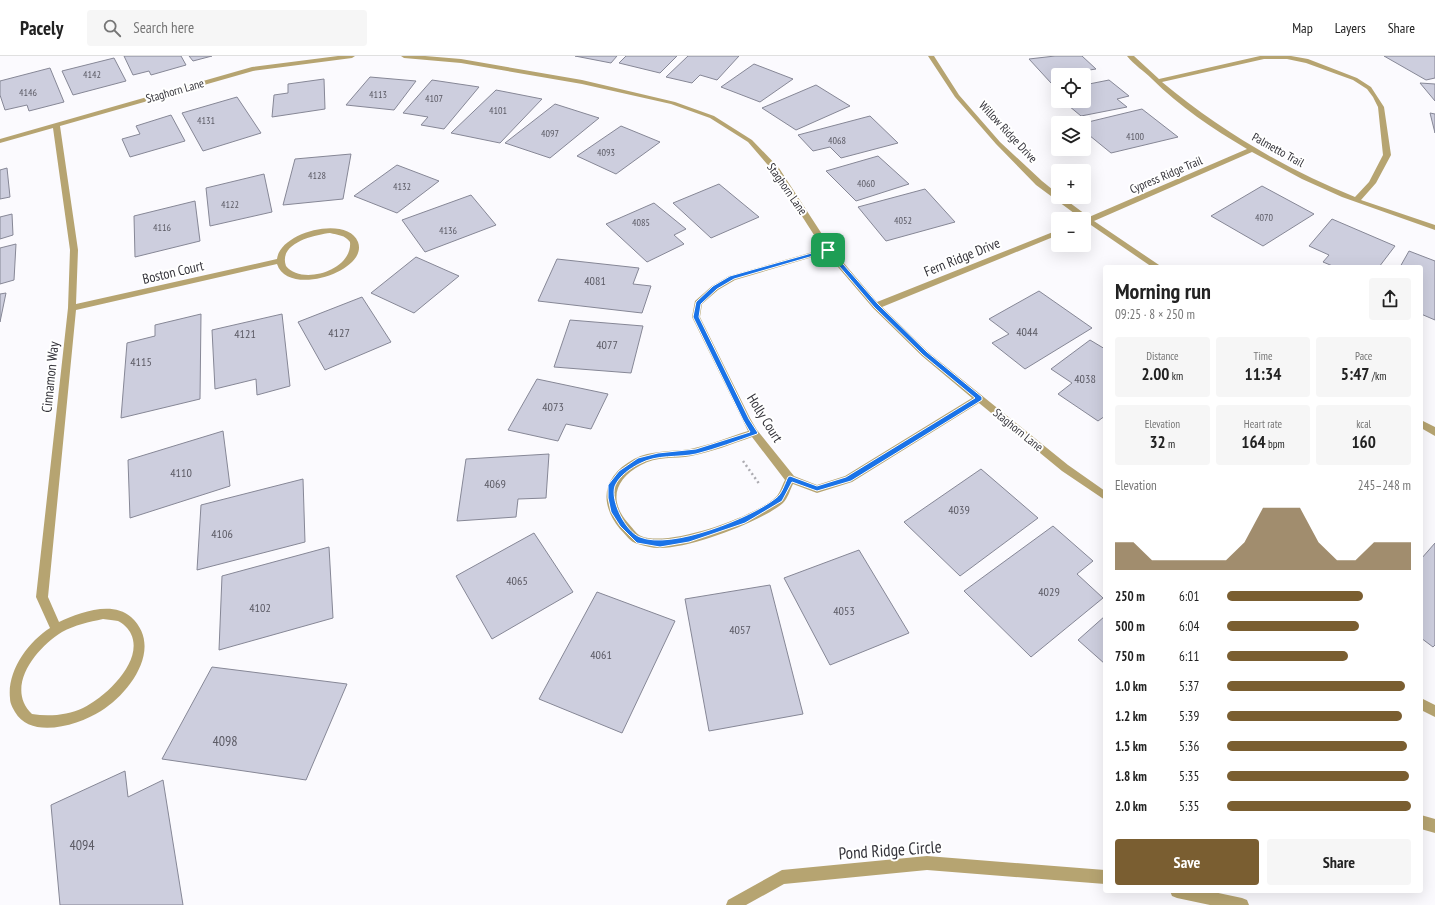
<!DOCTYPE html>
<meta charset="utf-8">
<style>
body{margin:0;font-family:"PT Sans Narrow",sans-serif;background:#f6f6f6;color:#222;height:100vh;display:flex;flex-direction:column;font-size:15px;white-space:nowrap}
*{box-sizing:border-box;margin:0}
p{font-size:13px;color:#767676}
.icon{flex:none;width:22px;height:22px;fill:none;stroke:currentColor;stroke-width:2;stroke-linecap:round;stroke-linejoin:round}
.map{position:relative;flex:1;overflow:hidden}
.drawer{position:absolute;left:1103px;top:209px;width:320px;height:628px;display:flex;flex-direction:column;background:#fff;border-radius:4px;box-shadow:0 4px 16px #0002}
.drawer>*{flex:none}
.controls{position:absolute;left:1051px;top:12px;display:grid;gap:8px}
.controls a{display:grid;place-items:center;width:40px;height:40px;border-radius:4px;background:#fff;box-shadow:0 4px 16px #0002;font-size:20px}
.pin{position:absolute;display:grid;place-items:center;width:34px;height:34px;color:#fff;margin:-17px;border-radius:8px;box-shadow:0 2px 6px #0006}
.round{display:grid;place-items:center;flex:none;width:42px;height:42px;border-radius:4px;background:#f6f6f6}
.summary{display:flex;align-items:center;justify-content:space-between;height:68px;padding:0 12px}
h1{font-size:22px;font-weight:800;line-height:30px}
.metrics{display:grid;grid-template-columns:repeat(3,1fr);gap:6px;height:68px;padding:4px 12px}
.metrics div{display:grid;align-content:center;border-radius:4px;background:#f6f6f6;text-align:center}
.metrics b{font-size:17px;font-weight:800}
.metrics small{font-size:11px;font-weight:400}
.metrics p{font-size:11px}
.chart{height:112px;padding:8px 12px}
.chart p{display:flex;justify-content:space-between}
.chart svg{width:100%;height:72px;margin-top:4px;fill:#7a5e31;opacity:.7}
.action{display:flex;gap:8px;margin-top:auto;padding:8px 12px}
.action a{flex:1;height:46px;border-radius:4px;background:#7a5e31;color:#fff;font-size:16px;font-weight:800;line-height:46px;text-align:center}
.action a+a{background:#f6f6f6;color:#222}
ul{padding:0 12px;list-style:none;font-size:13px}
li{display:grid;grid-template-columns:64px 48px 1fr;align-items:center;height:30px}
li i{height:10px;border-radius:5px;background:#7a5e31}
header{display:flex;align-items:center;gap:24px;box-sizing:border-box;height:56px;padding:0 20px;background:#fff;border-bottom:1px solid #e0e0e0}
header strong{font-size:19px}
nav{display:flex;gap:22px;margin-inline-start:auto;font-size:14px}
.search{width:280px;height:36px;background:#f6f6f6;display:flex;align-items:center;gap:10px;box-sizing:border-box;padding:0 14px;border-radius:4px;color:#767676;font-size:15px}
.map>svg:first-child{display:block}
.building{fill:#cdcede;stroke:#868796}
.lines{fill:none;stroke-linecap:round;stroke-linejoin:round}
.path{stroke:#acabb1;stroke-width:2.5;stroke-dasharray:2 3;stroke-linecap:butt}
.street{fill:#b6a471;fill-rule:evenodd}
.route{fill:#1a73e8;stroke:#fff;fill-rule:evenodd}
.labels{text-anchor:middle;stroke-width:4;stroke-linejoin:round;paint-order:stroke}
.far-number-label{font-size:10px;fill:#5b5a64}
.far-street-label{font-size:12px;fill:#35343b;stroke:#fff}
.number-label{font-size:12px;fill:#5b5a64}
.street-label{font-size:14px;fill:#35343b;stroke:#fff}
.near-number-label{font-size:14px;fill:#5b5a64}
.near-street-label{font-size:17px;fill:#35343b;stroke:#fff}
</style>
<header>
<strong>Pacely</strong>
<div class="search"><svg class="icon" aria-label="search" viewBox="0 0 24 24"><circle cx="10" cy="10" r="6"/><path d="M15 15l6 6"/></svg>Search here</div>
<nav><a>Map</a><a>Layers</a><a>Share</a></nav>
</header>
<div class="map">
<svg width="1435" height="849" viewBox="0 0 1435 849">
<rect width="100%" height="100%" fill="#fbfafe"/>
<path class="building" d="M124,0H181L186,9L151,19L149,15L133,19Z
M189,0H212L193,5Z
M575,0H617L611,7Z
M626,0H677L660,17L619,7Z
M688,0H739L717,24L700,19L692,27L666,21Z
M1055,0H1082L1096,13L1083,15L1091,22L1084,23V19H1058V26L1051,27L1029,3Z
M1384,0H1435V22L1426,24Z
M114,2L126,25L73,39L62,15Z
M754,8L793,23L760,46L721,31Z
M50,12L64,46L29,55L27,49L5,54L0,39V25Z
M370,21L416,25L394,54L346,49Z
M324,23L325,53L272,61L274,39L288,37V28Z
M432,24L479,31L444,73L421,69L428,61L403,57Z
M1109,24L1129,40L1117,43L1127,51L1081,60L1063,45H1084V29Z
M1420,27L1435,28V45Z
M816,29L850,50L796,74L762,52Z
M496,34L542,43L500,87L451,77Z
M237,41L261,77L203,95L182,57Z
M555,48L599,62L550,102L505,87Z
M1142,53L1178,81L1111,97L1084,75V67Z
M1430,57L1435,58V77Z
M171,59L185,85L130,101L122,83L140,78L136,70Z
M870,60L898,87L841,102L830,91L813,95L798,79Z
M621,70L660,86L616,118L577,100Z
M351,98L343,143L283,149L295,103Z
M878,100L909,128L856,145L826,115Z
M397,109L439,125L397,157L354,140Z
M7,112L10,141L0,143V114Z
M264,118L272,156L210,170L206,132Z
M719,128L759,161L711,182L673,147Z
M1262,130L1314,158L1263,190L1211,160Z
M925,133L955,166L886,185L858,151Z
M471,139L496,169L425,196L402,164Z
M195,145L200,185L135,201L134,160Z
M654,147L686,173L674,179L684,188L647,206L606,168Z
M12,158L13,179L0,183V161Z
M1332,163L1395,190L1379,211H1335L1323,206L1329,199L1309,190Z
M16,188L14,224L0,228V192Z
M1409,195L1435,205V264L1421,258V211H1400Z
M416,201L459,220L414,257L371,237Z
M557,203L639,212L633,228L651,230L642,257L538,245Z
M1039,235L1092,272L1025,313L992,287L1009,278L989,263Z
M6,237L0,266V238Z
M362,241L391,286L325,314L298,266Z
M201,258L200,343L121,362L127,287L155,280V269Z
M282,258L290,330L257,339L256,323L215,333L212,274Z
M570,264L643,270L631,317L554,311Z
M1090,284L1105,293V360L1098,365L1058,338L1072,327L1051,313Z
M537,323L608,338L591,373L566,368L558,385L508,374Z
M223,375L230,430L130,462L128,404Z
M549,398L546,442L518,443L516,461L457,465L466,403Z
M981,413L1038,462L960,520L904,466Z
M303,423L305,486L197,514L201,449Z
M1053,470L1093,505L1077,518L1103,542L1031,601L964,535Z
M534,477L573,536L492,583L456,520Z
M1435,487V589L1433,591L1421,582V503Z
M329,491L333,562L219,594L222,520Z
M859,494L909,577L830,609L784,522Z
M770,529L803,658L709,675L685,543Z
M597,536L675,565L622,677L539,643Z
M1105,560V608L1078,584Z
M212,611L347,628L306,724L162,703Z
M125,715L128,741L163,724L183,849H60L51,749Z"/>
<g class="lines">
<path class="path" d="M743,405L760,429"/>
<path class="street" d="M338,0H355L352,2L253,15L60,70L78,194L76,248L277,203C280,176 347,159 358,186C369,215 288,242 277,208L76,254L48,541L59,566C78,557 112,544 131,561C164,591 130,637 101,655C79,669 31,684 15,656C13,652 10,648 10,642C7,615 28,586 50,572L36,541L68,252L70,194L53,72L0,87V83L252,11ZM330,177C338,179 345,179 350,186C353,214 302,230 286,210C278,187 314,179 330,177ZM103,563C108,564 114,564 118,565C123,567 129,573 131,578C144,605 106,641 83,652C68,659 49,661 32,658C4,631 37,591 62,576C75,569 89,566 103,563Z
M401,0H425L461,3L582,24L675,46L714,60L752,84L779,112L831,192L877,246L1058,174V179L882,251L928,296L1068,409L1105,435V444L1062,415L979,347L852,426L817,437L793,428C790,434 788,442 783,447C761,466 688,493 659,492C652,492 645,490 638,488C630,486 626,479 620,473C598,446 603,420 634,403C651,394 671,396 690,393C710,389 729,381 748,375L692,261L695,245L712,230L729,220L823,193L773,115L748,86L710,62L671,48L582,28L461,7L404,2ZM826,197L873,252L922,300L972,342L845,420L817,429L794,420L757,374L750,362L700,261L702,248L718,234L735,224ZM752,381L785,424C782,429 781,435 777,440C757,460 668,492 641,480C636,478 632,471 628,467C608,444 615,423 641,409C656,400 675,403 691,400C712,396 732,388 752,381Z
M928,0H934L959,39L1000,86L1042,125L1058,138V141H1062L1089,161L1247,93C1213,73 1179,50 1152,23C1144,15 1134,9 1127,0H1134L1159,23L1260,0H1291L1308,3L1357,22L1371,31L1384,51L1391,99L1376,127L1361,144L1435,169V174L1342,141L1302,123L1252,96L1094,165L1162,211H1152L1088,167L1084,168V163H1082L1036,129L996,88L955,41ZM1264,3H1287L1306,7L1353,24L1367,33L1373,41L1378,51L1383,99L1369,126L1355,141C1285,113 1220,74 1162,26Z
M1421,364L1435,371V380L1421,372Z
M1421,642L1435,649V661L1421,654Z
M1421,759L1435,763V777L1421,773Z
M927,800L1105,814V828L927,814L784,828L746,849H726L728,844L782,814Z
M1170,835H1209L1242,842L1247,844L1249,849H1210L1177,842L1172,840Z"/>
</g>
<path class="route" d="M826,193H830L878,248L927,296L982,341V344L851,425L817,435L792,426L782,445L745,467L689,486L660,491L637,487L620,470L611,456L608,442V429L619,415L638,402L658,397L696,393L750,376L743,364L693,261L696,246L713,230L730,220ZM827,196L874,251L923,299L975,342L846,421L817,430L790,420L788,421C785,427 782,438 776,442C751,462 671,494 640,481C626,476 610,445 615,430C619,420 631,412 639,408C657,398 678,402 696,398C716,393 737,385 757,378L758,377L749,363L699,261L701,248L717,233L734,223Z"/>
<g class="labels">
<g class="far-number-label">
<text x="92" y="22">4142</text>
<text x="28" y="40">4146</text>
<text x="378" y="42">4113</text>
<text x="434" y="46">4107</text>
<text x="498" y="58">4101</text>
<text x="206" y="68">4131</text>
<text x="550" y="81">4097</text>
<text x="1135" y="84">4100</text>
<text x="837" y="88">4068</text>
<text x="606" y="100">4093</text>
<text x="317" y="123">4128</text>
<text x="866" y="131">4060</text>
<text x="402" y="134">4132</text>
<text x="230" y="152">4122</text>
<text x="1264" y="165">4070</text>
<text x="903" y="168">4052</text>
<text x="641" y="170">4085</text>
<text x="162" y="175">4116</text>
<text x="448" y="178">4136</text>
</g>
<g class="far-street-label">
<text transform="translate(175 35) rotate(-16)" y="4">Staghorn Lane</text>
<text transform="translate(1008 76) rotate(47)" y="4">Willow Ridge Drive</text>
<text transform="translate(1278 94) rotate(29)" y="4">Palmetto Trail</text>
<text transform="translate(1166 119) rotate(-23)" y="4">Cypress Ridge Trail</text>
<text transform="translate(787 133) rotate(55)" y="4">Staghorn Lane</text>
<text transform="translate(1018 374) rotate(39)" y="4">Staghorn Lane</text>
</g>
<g class="number-label">
<text x="595" y="229">4081</text>
<text x="1027" y="280">4044</text>
<text x="339" y="281">4127</text>
<text x="245" y="282">4121</text>
<text x="607" y="293">4077</text>
<text x="141" y="310">4115</text>
<text x="1085" y="327">4038</text>
<text x="553" y="355">4073</text>
<text x="181" y="421">4110</text>
<text x="495" y="432">4069</text>
<text x="959" y="458">4039</text>
<text x="222" y="482">4106</text>
<text x="517" y="529">4065</text>
<text x="1049" y="540">4029</text>
<text x="260" y="556">4102</text>
<text x="844" y="559">4053</text>
<text x="740" y="578">4057</text>
<text x="601" y="603">4061</text>
</g>
<g class="street-label">
<text transform="translate(962 201) rotate(-22)" y="5">Fern Ridge Drive</text>
<text transform="translate(173 216) rotate(-13)" y="5">Boston Court</text>
<text transform="translate(50 321) rotate(-84)" y="5">Cinnamon Way</text>
<text transform="translate(765 362) rotate(58)" y="5">Holly Court</text>
</g>
<g class="near-number-label">
<text x="225" y="690">4098</text>
<text x="82" y="794">4094</text>
</g>
<g class="near-street-label">
<text transform="translate(890 794) rotate(-4)" y="6">Pond Ridge Circle</text>
</g>
</g>
</svg>
<div class="controls">
<a><svg class="icon" aria-label="locate" viewBox="0 0 24 24"><circle cx="12" cy="12" r="6"/><path d="M12 2v4M12 18v4M2 12h4M18 12h4"/></svg></a>
<a><svg class="icon" aria-label="layers" viewBox="0 0 24 24"><path d="M12 4l9 5-9 5-9-5zM3 14l9 5 9-5"/></svg></a>
<a>+</a>
<a>−</a>
</div>
<div class="pin" style="left:828px;top:194px;background:#1e9e55"><svg class="icon" aria-label="arrive" viewBox="0 0 24 24"><path d="M6 21V4h12l-3 4 3 4H6"/></svg></div>
<section class="drawer">
<div class="summary"><div><h1>Morning run</h1><p>09:25 · 8 × 250 m</p></div><a class="round"><svg class="icon" aria-label="share" viewBox="0 0 24 24"><path d="M12 15V3M7 8l5-5 5 5M5 13v7h14v-7"/></svg></a></div>
<div class="metrics">
<div><p>Distance</p><b>2.00<small> km</small></b></div>
<div><p>Time</p><b>11:34</b></div>
<div><p>Pace</p><b>5:47<small> /km</small></b></div>
</div>
<div class="metrics">
<div><p>Elevation</p><b>32<small> m</small></b></div>
<div><p>Heart rate</p><b>164<small> bpm</small></b></div>
<div><p>kcal</p><b>160</b></div>
</div>
<div class="chart"><p><span>Elevation</span>245–248 m</p>
<svg viewBox="0 0 160 44" preserveAspectRatio="none"><path d="M0 44V27L10 27L20 38L30 38L40 38L50 38L60 38L70 27L80 6L90 6L100 6L110 27L120 38L130 38L140 27L150 27L160 27V44z"/></svg>
</div>
<ul>
<li><b>250 m</b>6:01<i style="width:74%"></i></li>
<li><b>500 m</b>6:04<i style="width:72%"></i></li>
<li><b>750 m</b>6:11<i style="width:66%"></i></li>
<li><b>1.0 km</b>5:37<i style="width:97%"></i></li>
<li><b>1.2 km</b>5:39<i style="width:95%"></i></li>
<li><b>1.5 km</b>5:36<i style="width:98%"></i></li>
<li><b>1.8 km</b>5:35<i style="width:99%"></i></li>
<li><b>2.0 km</b>5:35<i style="width:100%"></i></li>
</ul>
<div class="action"><a>Save</a><a>Share</a></div>
</section>
</div>
